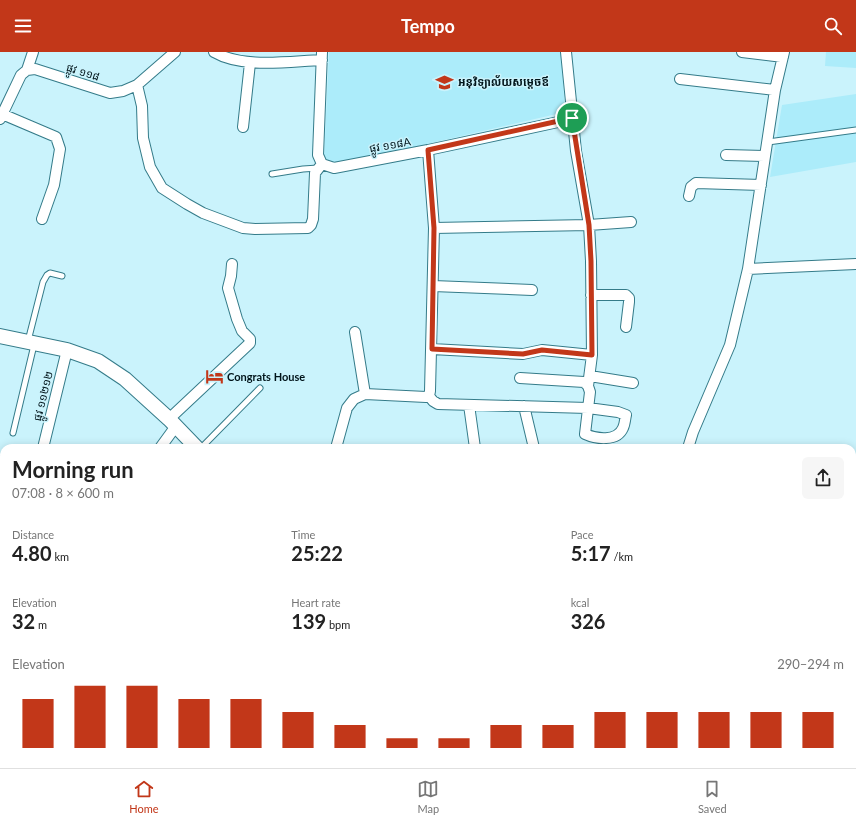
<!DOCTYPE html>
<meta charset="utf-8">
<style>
body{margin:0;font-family:Lato,"Noto Sans Khmer",sans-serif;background:#f6f6f6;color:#222;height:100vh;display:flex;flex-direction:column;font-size:15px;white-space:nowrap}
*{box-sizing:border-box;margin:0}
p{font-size:13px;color:#767676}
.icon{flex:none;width:22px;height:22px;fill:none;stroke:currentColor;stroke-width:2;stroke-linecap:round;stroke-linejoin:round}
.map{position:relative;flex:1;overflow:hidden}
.drawer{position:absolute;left:0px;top:392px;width:856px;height:324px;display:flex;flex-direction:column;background:#fff;border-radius:12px 12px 0 0;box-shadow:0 2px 10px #0003}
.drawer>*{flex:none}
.pin{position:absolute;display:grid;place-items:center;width:34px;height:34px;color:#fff;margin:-17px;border:2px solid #fff;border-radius:50%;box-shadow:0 1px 4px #0007}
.round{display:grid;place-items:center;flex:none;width:42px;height:42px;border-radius:6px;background:#f6f6f6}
.overview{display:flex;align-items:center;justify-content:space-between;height:68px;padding:0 12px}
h1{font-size:22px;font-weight:700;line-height:30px}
.stats{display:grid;grid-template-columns:repeat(3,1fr);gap:6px;height:68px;padding:4px 12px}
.stats div{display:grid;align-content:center}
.stats b{font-size:20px;font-weight:700}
.stats small{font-size:11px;font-weight:400}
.stats p{font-size:11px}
.chart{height:112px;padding:8px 12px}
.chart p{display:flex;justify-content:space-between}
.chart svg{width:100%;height:72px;margin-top:4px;stroke:#c23719;stroke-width:6}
header{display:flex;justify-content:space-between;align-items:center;height:52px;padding:0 12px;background:#c23719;color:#fff;font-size:18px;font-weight:700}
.tab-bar{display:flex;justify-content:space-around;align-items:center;height:56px;border-top:1px solid #e0e0e0;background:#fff;font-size:11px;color:#767676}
.tab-bar a{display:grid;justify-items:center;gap:2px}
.tab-bar .selected{color:#c23719}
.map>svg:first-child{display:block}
.built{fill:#acecfa}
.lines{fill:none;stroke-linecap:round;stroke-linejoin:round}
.lane-casing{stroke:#347b89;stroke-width:7}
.street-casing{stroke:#347b89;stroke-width:12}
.secondary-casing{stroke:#347b89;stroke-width:16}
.primary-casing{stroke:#347b89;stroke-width:17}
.lane{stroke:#fff;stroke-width:5}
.street{stroke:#fff;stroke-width:10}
.secondary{stroke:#fff;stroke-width:14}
.primary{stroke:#fff;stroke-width:15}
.route-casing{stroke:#fff;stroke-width:8}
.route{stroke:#c23719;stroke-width:5}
.labels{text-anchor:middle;stroke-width:3;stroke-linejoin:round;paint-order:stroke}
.street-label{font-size:11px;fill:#00141a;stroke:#caf3fc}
.poi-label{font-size:11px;font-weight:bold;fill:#00141a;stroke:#caf3fc;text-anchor:start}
</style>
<header><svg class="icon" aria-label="menu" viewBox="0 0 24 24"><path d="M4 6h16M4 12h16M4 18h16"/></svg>Tempo<svg class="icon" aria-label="search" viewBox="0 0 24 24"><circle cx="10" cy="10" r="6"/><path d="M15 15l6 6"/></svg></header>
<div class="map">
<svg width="856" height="716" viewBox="0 0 856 716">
<rect width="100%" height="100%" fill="#caf3fc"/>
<path class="built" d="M329,0H561L565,60L336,113L324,107Z
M826,0H856V16L825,14Z
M856,42V110L770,125L782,53Z"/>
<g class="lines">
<defs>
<path id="lane" d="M768,90L856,78
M272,122L303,117L318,116
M28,289L43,230L47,223L50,221L62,224
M13,381L34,293
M201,396L260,336
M0,407L4,406"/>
<path id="street" d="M214,0C243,17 290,9 322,8
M322,0L318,103L322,112L334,116L428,98L572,67
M566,0L576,99L589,173L591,209L592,303L588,334
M742,0L783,5
M27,18L33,0
M680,27L775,38
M137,33L142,54L143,86L150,115L162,136L187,152L203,161L243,176L255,177L308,176L311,173L313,167L315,121L322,112
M2,62L56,85L60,97L54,133L42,167
M0,67L21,23L27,18L35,17L110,41L123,39L137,33L175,0
M243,75L250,11
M428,98L434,176L430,339L429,344
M726,103L765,104
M689,144L691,135L696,131L761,133
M434,176L589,173L631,170
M748,217L856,212
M433,234L532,238
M591,243H626L629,246V250L626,275
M355,280L365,342
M432,297L523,302L542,298L592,303
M590,324L633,331
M429,344L433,349L438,352L588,356L618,360L626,363C625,367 625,372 623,376C617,390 596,387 585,382L590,340L588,334L584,330L520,326
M469,353L475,396
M524,354L534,396
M169,367L250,291V287L242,279L237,267L228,236L231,224L232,212
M43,396L67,298
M160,396L176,374
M336,396L347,356L354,347L365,342L426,345L429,344
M688,396L693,380L730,293L748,217L775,38L784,0
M0,462L4,448
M852,524L856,529
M0,633L4,632
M628,712L643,716
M30,716V712
M104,716L107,712
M257,716L271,712
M553,716L555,712"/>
<path id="secondary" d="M0,284L67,298L98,309L125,327L169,367L197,396
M384,712L385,716"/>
<path id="primary" d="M852,593L856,588
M762,716L765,712"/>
</defs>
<use href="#lane" class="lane-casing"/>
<use href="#street" class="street-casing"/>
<use href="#secondary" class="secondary-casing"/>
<use href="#primary" class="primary-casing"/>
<use href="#lane" class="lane"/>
<use href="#street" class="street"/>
<use href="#secondary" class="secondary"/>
<use href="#primary" class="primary"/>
</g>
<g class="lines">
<defs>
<path id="route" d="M572,66L589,173L591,209L592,303L542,298L523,302L432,297L434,176L428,98Z"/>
</defs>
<use href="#route" class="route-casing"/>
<use href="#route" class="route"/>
</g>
<defs>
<symbol id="school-bare" viewBox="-9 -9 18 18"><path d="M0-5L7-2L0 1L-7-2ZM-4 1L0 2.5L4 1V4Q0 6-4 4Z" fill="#c23719" stroke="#caf3fc" stroke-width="2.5" paint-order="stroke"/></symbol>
<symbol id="hotel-bare" viewBox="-9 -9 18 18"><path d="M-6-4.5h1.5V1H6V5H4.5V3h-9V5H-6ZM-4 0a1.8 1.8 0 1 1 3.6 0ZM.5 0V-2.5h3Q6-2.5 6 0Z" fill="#c23719" stroke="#caf3fc" stroke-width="2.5" paint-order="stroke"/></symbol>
</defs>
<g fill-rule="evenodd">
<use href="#school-bare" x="432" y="18" width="25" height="25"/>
<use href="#hotel-bare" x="202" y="312" width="25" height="25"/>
</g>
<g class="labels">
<g class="street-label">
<text transform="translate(83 20) rotate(17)" y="4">ផ្លូវ ១១៨</text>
<text transform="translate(390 93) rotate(-10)" y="4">ផ្លូវ ១១៨A</text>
<text transform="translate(43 344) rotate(-76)" y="4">ផ្លូវ ១១២១២</text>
</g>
<g class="poi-label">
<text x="458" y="34">អនុវិទ្យាល័យសម្តេចឪ</text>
<text x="227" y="329">Congrats House</text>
</g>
</g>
</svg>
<div class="pin" style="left:572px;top:66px;background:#1e9e55"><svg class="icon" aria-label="arrive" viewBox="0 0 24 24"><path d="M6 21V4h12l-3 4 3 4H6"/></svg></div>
<section class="drawer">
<div class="overview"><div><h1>Morning run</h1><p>07:08 · 8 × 600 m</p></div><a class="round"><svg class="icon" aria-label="share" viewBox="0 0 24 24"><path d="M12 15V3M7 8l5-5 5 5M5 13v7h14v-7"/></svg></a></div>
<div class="stats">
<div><p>Distance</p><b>4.80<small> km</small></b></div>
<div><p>Time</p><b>25:22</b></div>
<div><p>Pace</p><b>5:17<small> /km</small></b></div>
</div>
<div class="stats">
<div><p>Elevation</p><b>32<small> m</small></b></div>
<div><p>Heart rate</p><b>139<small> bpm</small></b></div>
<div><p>kcal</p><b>326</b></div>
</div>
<div class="chart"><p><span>Elevation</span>290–294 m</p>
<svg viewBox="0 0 160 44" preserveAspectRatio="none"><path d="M5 44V14M15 44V6M25 44V6M35 44V14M45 44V14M55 44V22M65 44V30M75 44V38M85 44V38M95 44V30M105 44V30M115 44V22M125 44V22M135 44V22M145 44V22M155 44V22"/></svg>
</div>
</section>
</div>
<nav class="tab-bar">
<a class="selected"><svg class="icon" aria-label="home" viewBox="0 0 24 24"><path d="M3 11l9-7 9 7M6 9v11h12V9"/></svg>Home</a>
<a><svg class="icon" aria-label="map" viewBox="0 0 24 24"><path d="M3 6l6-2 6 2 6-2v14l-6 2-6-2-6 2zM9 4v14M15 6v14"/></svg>Map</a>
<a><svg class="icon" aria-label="saved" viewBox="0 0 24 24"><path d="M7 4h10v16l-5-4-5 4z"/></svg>Saved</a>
</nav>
